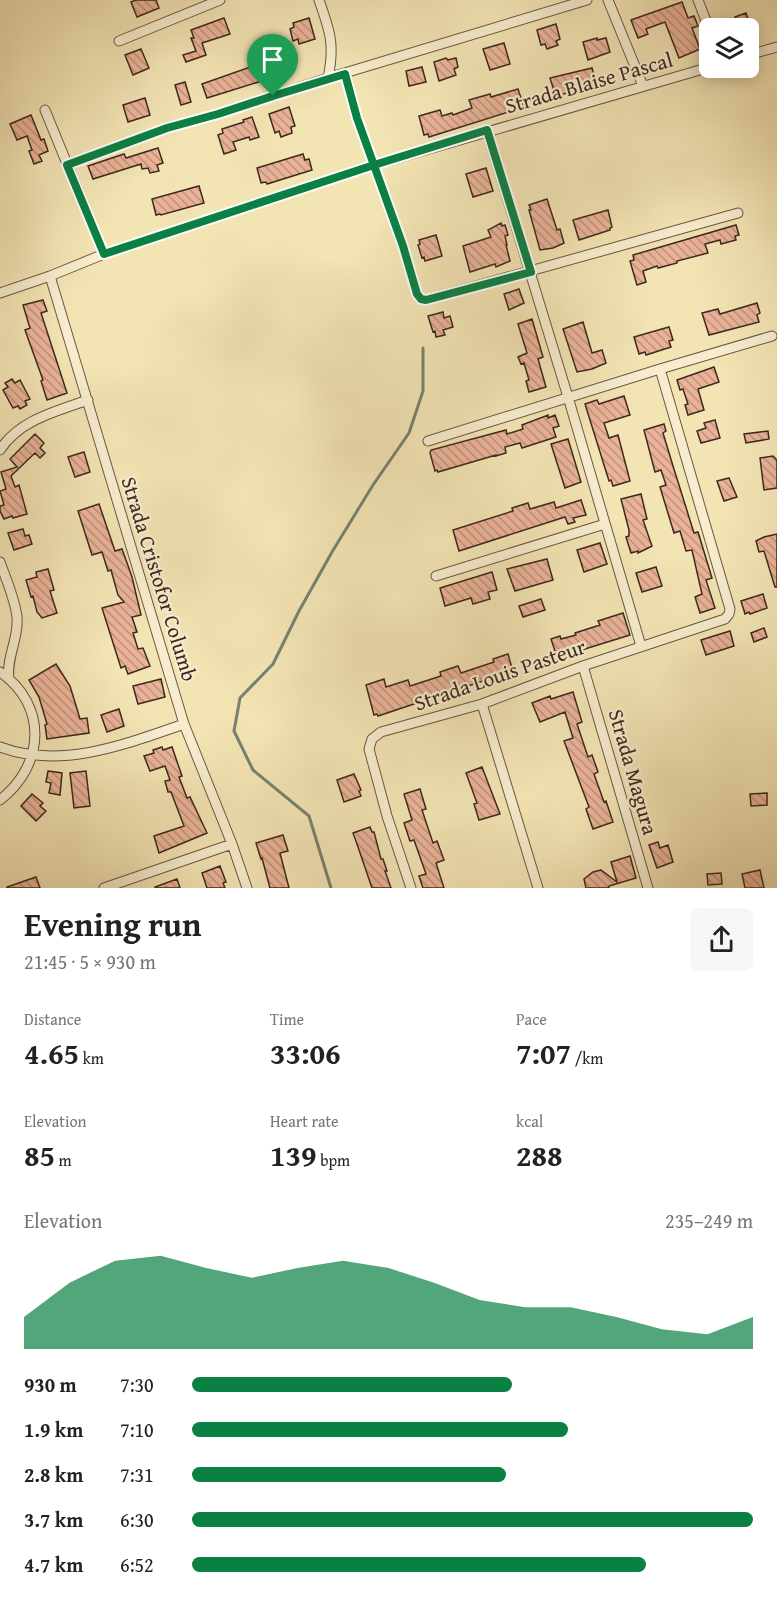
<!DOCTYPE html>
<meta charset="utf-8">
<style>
body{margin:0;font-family:"Gentium Book Plus",serif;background:#f6f6f6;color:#222;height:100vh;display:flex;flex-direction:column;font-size:22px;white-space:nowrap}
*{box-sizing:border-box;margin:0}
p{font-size:20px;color:#767676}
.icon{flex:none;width:33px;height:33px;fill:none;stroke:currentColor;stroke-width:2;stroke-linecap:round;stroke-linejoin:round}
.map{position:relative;height:888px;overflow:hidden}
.sheet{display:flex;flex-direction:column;background:#fff;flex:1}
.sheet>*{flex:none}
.tools{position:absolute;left:699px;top:18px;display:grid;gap:12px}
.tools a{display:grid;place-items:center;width:60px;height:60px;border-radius:9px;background:#fff;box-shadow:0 3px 15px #0003;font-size:30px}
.pin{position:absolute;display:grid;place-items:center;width:51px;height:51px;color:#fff;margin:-62px -26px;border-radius:50% 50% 50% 0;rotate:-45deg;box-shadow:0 0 6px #0007}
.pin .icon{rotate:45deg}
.round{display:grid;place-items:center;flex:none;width:63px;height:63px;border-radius:9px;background:#f6f6f6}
.overview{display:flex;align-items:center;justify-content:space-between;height:102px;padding:0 24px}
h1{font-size:33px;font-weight:700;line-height:45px}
.stats{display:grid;grid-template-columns:repeat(3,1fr);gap:9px;height:102px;padding:6px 24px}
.stats div{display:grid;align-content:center}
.stats b{font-size:30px;font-weight:700}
.stats small{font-size:16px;font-weight:400}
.stats p{font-size:16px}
.chart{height:168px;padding:12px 24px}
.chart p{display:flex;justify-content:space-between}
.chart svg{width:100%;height:108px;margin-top:6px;fill:#0b8043;opacity:.7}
ul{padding:0 24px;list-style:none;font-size:20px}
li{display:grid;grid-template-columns:96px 72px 1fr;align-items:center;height:45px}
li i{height:15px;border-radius:8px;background:#0b8043}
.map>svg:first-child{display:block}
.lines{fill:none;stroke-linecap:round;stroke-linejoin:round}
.stream{stroke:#778270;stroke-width:3}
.building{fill:url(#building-back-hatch);stroke:#3d271e;stroke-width:1.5}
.minor-casing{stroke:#6a5644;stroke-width:11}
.minor{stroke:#f7edce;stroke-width:9}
.route-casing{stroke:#fff;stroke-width:12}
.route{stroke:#0b8043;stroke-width:8}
.labels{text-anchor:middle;stroke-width:4.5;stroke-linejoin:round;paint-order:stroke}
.street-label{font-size:21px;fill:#3d271e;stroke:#f7edce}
</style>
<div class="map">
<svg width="777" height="888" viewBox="0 0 777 888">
<defs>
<pattern id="building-back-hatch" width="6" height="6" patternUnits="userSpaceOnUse" patternTransform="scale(1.5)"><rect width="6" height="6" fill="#eab398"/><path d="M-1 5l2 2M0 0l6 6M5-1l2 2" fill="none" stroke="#bf927b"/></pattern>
</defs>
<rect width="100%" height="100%" fill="#f3e4b4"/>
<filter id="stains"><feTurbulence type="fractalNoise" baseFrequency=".00333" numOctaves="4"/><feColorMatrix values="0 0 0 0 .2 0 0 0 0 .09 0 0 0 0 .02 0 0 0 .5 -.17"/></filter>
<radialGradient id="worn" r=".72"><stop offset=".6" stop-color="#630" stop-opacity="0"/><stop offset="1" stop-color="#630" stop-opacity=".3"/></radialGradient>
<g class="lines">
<path class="stream" d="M331,888L309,816L253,770L234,731L240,698L273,664L299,611L332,552L373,485L409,433L423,391V348"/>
</g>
<path class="building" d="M136,0H156L159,8L137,17L131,2Z
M682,2L688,18L694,16L698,26L692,28L700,49L679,58L665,22L646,29L648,34L638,38L631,20Z
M746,13L751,28H740L735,17Z
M224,18L230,34L202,43L206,55L186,62L183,55L196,51L191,38H194L191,30Z
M309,18L315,39L299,44L298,39L293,41L290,29L294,27L293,23Z
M556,24L560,39L556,41L558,45L547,49L545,44L541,45L537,30Z
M597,38V40L606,38L610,52L588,60L583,42Z
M504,43L510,64L490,70L483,49Z
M141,49L149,68L133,75L125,55Z
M276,58L281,75L207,98L202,84Z
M446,58L448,60L456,58L458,67L454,69L456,75L439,81L434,62Z
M422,67L426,82L409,86L406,71Z
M592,68L596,82L556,97L550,78Z
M185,82L191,102L181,105L175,85Z
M518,89L524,107L429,137L428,134L424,135L419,116L440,110L442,116L452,113L453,115L472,108L469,100L490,94L491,97Z
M145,98L150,115L128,122L123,105Z
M289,107L295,126L291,127L292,133L281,137L279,131L275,133L269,114Z
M31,115L41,140L44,139L48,151L39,155L42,161L34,164L29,151L32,150L27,136L17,140L10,124Z
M252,117L259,137L250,140L249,137L233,142L236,150L224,154L218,135L223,133L222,129L244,122L243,120Z
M158,148L163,163L157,165L159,171L150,173L148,168L142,169L141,164L93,179L88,166L124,154L126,158Z
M303,154L305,160L309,159L312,170L267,184L266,182L261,183L257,168Z
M486,168L493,191L473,197L466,174Z
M199,186L204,203L161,215L160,214L156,215L152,199Z
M547,199L557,230L560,229L564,243L553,248L540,250L529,210H531L529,205Z
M608,210L612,227L610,228V230L579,240L573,220Z
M501,223L502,226L505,225L508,235L505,236L507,245H506L510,261L496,267L495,264L470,272L463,246L491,237L488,230Z
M736,225L739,235L735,236L736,240L721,244L720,240L705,244L708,253L677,261V263L658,268L657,266L643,271L646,282L637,285L630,261L634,260L633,255Z
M436,235L442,256L425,261L424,257L422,258L418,245L420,244L419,240Z
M519,289L524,303L509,310L504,294Z
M43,300L47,311L41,313L67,393L47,400L41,381L43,380L25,330L30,328L23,305Z
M757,303L760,313L757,315L759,322L709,335L702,313L718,309L720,314Z
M443,312L444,318L450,316L453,327L443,330L445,335L436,337L435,331L433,332L428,316Z
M532,319L543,357L538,359L546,387L529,392L526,381L529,380L524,363L521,364L518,357L527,353L518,324Z
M583,322L592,353L602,350L606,363L592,369L577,372L563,329Z
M669,327L673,340L669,341L671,347L646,355L645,352L639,354L634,337Z
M714,367L719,382L698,389L704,410L688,415L685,405L688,404L683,389L680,390L677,380Z
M12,379L15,383L20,380L30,399L25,401L27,405L20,409L18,406L13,408L3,390L8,387L5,383Z
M624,396L630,415L604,423L609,438L618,435L630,481L613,486L611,480L609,481L585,404L597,400L599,404Z
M548,415V418L555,415L559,426L553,428L556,437L522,448L520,443L505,447L506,453L496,456V455L438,472L437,470L435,471L430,453L431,450L506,430L507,434L523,429L522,425Z
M715,420L720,438L701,443L697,431L706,428L704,423Z
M664,424L666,431L663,433L673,466L694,533L698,532L712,578L706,580L715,608L700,613L695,597L702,594L692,550L686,551L680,531L674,533L660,487L666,485L661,470L655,472L644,430Z
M768,431L769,439L746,443L744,434Z
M35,434L44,443L40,448L45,453L40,458L35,453L11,476L15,487L19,485L27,514L13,518L12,516L4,519L0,511V506L4,505L0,491L6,489L1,472L17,467L10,459Z
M568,439L581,482L565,488L551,444Z
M84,452L90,472L75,477L68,457Z
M773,456L777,460V488L764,490L760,458Z
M729,478L737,497L724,501L717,481Z
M641,494L647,519L643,520L652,546L638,553V551L631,553L626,537L629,536V530L621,499Z
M581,500L586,515L573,518L575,522L568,524L565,517L459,551L453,530L513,511L512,508L528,503L530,509L554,502L556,508Z
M99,504L115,551L122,549L132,577L141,615L132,617L137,632L133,633L138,649L143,648L150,666L128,674L125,666L121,668L102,608L124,602L118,595L111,570L108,571L102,552L92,555L78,511Z
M23,529L25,536L29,535L32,544L14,550L8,533Z
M777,534V587H775L764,551L759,552L756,541L764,537Z
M600,543L607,564L584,572L577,550Z
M547,559L553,580L515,591L507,569Z
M656,567L662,586L642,592L636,573Z
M48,569L54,590L50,591L57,613L42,618L37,612L33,596L31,597L26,580L37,577L36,572Z
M492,572L497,590L488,592L490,599L473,604L471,598L445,606L440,588Z
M763,594L767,608L750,614L749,612L745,614L741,601Z
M541,599L545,610L523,617L519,606Z
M623,613L630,635L572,653L564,657L562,652L556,654L551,639L560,636L561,639L576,635L575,633L600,625L598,621Z
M764,628L767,637L754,642L751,633Z
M730,631L734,646L706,655L701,640Z
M508,654L512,668L504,671V674L378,716L377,714L374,715L366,685L384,679L386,687L408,680L410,686L441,676L440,672L458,666L461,673L494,662L493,659Z
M56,664L70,686L80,719L87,718L89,733L47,739L45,725L47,724L39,697L29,680Z
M161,679L165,697L138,704L133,686Z
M573,692L582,722L577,724L588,757L592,755L598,772L594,774L604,802L606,801L613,822L593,829L586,809L589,807L564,741L573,738L565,712L540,722L532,703L550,696L551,699Z
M119,709L124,726L107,732L101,715Z
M162,747L163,750L172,747L182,776L179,777L187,798L190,797L207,833L159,853L154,836L184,826L171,792H168L165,781L170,780L165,766L150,771L144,756L154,753L153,750Z
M482,767L500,814L479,820L474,804L477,803L466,773Z
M48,771L62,773L60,795L49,793L51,783L46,782Z
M86,771L90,806L74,808L70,773Z
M354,774L361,790L359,791L361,796L344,802L337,780Z
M420,789L426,809L422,810L433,843L437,841L444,860L436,863L444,888H423L419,876L426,874L414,840L410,841L404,823L412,820L404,794Z
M767,793V805L751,806L750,794Z
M32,794L43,803L40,806L46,811L36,821L21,806Z
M370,827L372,832H374L381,859H383L387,871H385L391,888H372L357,844L353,833Z
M283,835L288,851L280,853L289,888H270L262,858L261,859L256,843Z
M658,842L660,848L668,845L673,862L657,868L649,845Z
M630,856L636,878L609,886V888H586L584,879L593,872L601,870L617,882L611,862Z
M220,866L226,882L223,883L225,888H207L202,873Z
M760,870L764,888H745L742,874Z
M721,873L722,884L708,885L707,874Z
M36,877L40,888H7V887Z
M177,879L180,888H155V887Z"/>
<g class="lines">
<defs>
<path id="minor" d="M319,0C330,31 335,45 328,78
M608,0L643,86
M698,0L710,31
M119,41L220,0
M748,55L777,47
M345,74L357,118L403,246L417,294L421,299L426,300L738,213
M45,110L104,254
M487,131L568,397L641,646
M67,165L167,128L218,114L328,78L587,0
M50,276L184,724L232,844L247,888
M0,293L50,276L104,254L374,165L710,67
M428,441L660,369L772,336
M0,450C19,420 57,411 88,400
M0,562C6,579 15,599 17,617C19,639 6,657 9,679
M436,576L605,524
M583,666L648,888
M0,672C48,705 45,765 0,800
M482,704L538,888
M0,747C61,770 126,744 184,724
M104,888L232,844
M411,888L387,816L369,749L372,739L381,732L482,704L583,666L725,619L729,614L730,609L660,369"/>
</defs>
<use href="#minor" class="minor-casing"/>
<use href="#minor" class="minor"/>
</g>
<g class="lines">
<defs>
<path id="route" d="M273,96L345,74L357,118L403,246L417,294L421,299L426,300L531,272L487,130L374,165L104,254L67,165L167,128L218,114L273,96"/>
</defs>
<use href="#route" class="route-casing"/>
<use href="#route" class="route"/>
</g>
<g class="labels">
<g class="street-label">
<text transform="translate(589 83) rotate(-16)" y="7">Strada Blaise Pascal</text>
<text transform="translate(159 579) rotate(73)" y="7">Strada Cristofor Columb</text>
<text transform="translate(500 675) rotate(-19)" y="7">Strada Louis Pasteur</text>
<text transform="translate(633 772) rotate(74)" y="7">Strada Magura</text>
</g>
</g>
<rect width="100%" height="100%" filter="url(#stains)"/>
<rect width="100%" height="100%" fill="url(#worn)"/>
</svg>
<div class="tools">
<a><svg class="icon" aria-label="layers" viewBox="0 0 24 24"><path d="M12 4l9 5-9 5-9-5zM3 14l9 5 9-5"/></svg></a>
</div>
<div class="pin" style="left:273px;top:96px;background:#1e9e55"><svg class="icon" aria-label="arrive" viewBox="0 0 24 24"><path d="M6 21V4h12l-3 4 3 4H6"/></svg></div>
</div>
<section class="sheet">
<div class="overview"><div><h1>Evening run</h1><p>21:45 · 5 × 930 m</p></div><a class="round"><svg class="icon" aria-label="share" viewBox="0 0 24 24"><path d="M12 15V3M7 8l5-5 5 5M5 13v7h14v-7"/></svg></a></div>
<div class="stats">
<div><p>Distance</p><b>4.65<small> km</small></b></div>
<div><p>Time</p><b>33:06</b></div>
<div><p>Pace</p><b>7:07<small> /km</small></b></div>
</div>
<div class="stats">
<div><p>Elevation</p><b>85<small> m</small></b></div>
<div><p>Heart rate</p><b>139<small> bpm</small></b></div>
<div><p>kcal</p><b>288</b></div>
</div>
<div class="chart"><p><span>Elevation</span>235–249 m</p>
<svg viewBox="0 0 160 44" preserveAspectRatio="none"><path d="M0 44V31L10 17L20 8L30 6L40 11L50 15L60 11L70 8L80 11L90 17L100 24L110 27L120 27L130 31L140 36L150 38L160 31V44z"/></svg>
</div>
<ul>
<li><b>930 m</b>7:30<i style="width:57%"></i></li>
<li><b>1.9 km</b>7:10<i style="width:67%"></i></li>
<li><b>2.8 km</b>7:31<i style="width:56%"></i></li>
<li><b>3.7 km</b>6:30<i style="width:100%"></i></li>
<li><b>4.7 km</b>6:52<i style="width:81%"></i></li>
</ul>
</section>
